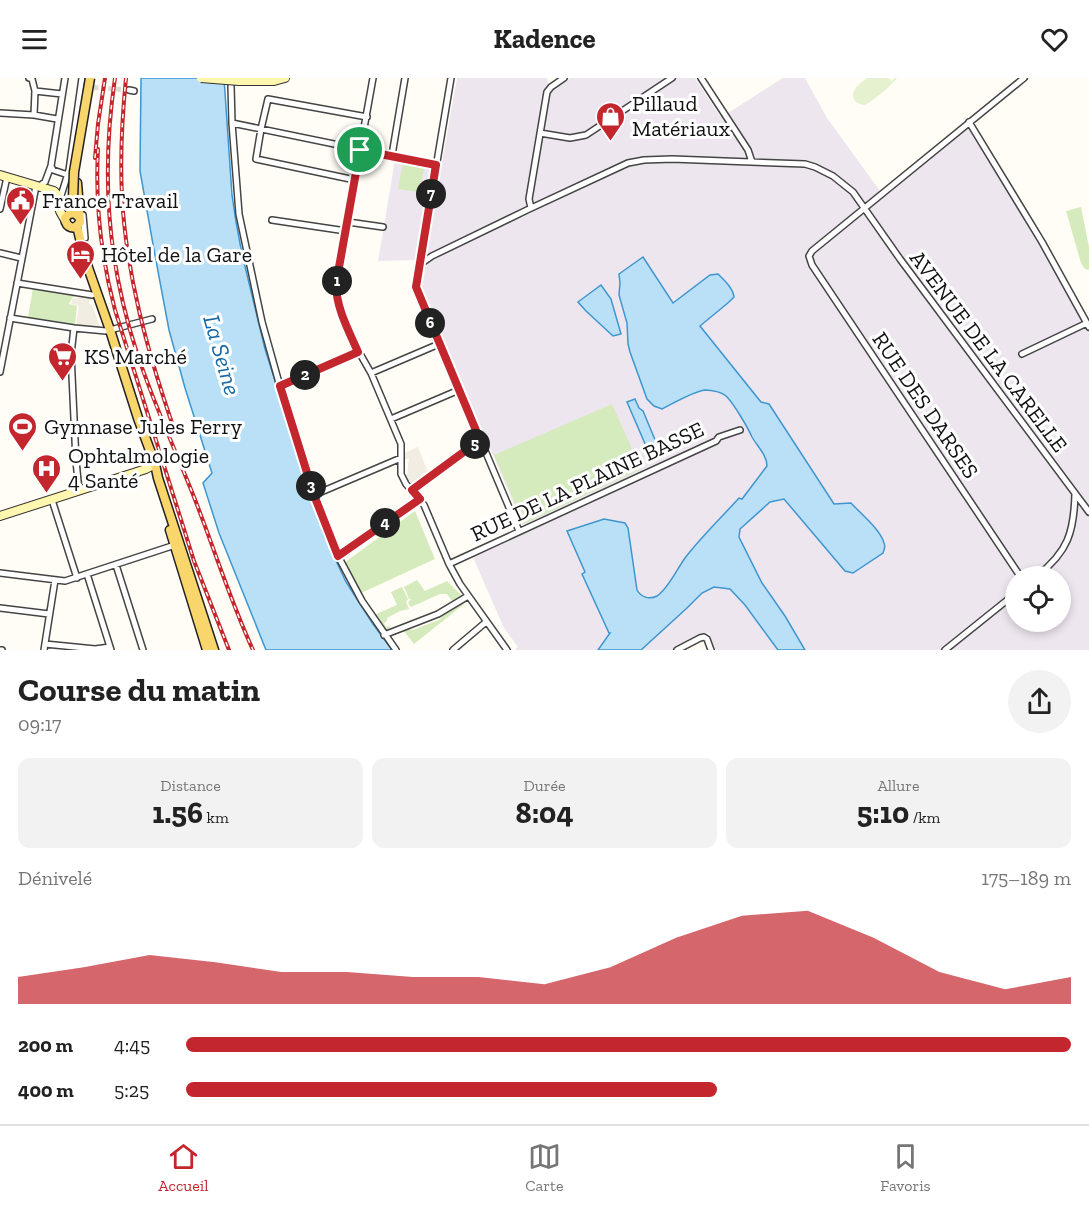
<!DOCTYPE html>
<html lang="fr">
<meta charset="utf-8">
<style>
body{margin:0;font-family:"Zilla Slab",serif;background:#f2f2f2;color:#222;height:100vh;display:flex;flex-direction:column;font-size:22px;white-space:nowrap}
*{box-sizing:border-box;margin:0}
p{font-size:20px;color:#767676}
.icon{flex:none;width:33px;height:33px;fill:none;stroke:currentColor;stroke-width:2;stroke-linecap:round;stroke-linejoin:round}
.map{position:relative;height:572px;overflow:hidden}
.side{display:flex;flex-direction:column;background:#fff;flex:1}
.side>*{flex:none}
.tools{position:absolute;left:1005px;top:488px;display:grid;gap:12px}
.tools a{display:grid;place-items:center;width:66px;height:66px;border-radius:50%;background:#fff;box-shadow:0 3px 9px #0003;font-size:30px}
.pin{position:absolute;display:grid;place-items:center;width:51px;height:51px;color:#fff;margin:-26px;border:3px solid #fff;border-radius:50%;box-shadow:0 2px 6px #0007}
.km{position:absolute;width:30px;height:30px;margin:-15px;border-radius:50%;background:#222;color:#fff;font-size:16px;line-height:30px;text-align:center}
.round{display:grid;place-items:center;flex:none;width:63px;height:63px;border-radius:32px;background:#f2f2f2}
.summary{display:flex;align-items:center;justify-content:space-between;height:102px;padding:0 18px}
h1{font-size:33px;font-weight:700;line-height:45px}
.figures{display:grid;grid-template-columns:repeat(3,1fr);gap:9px;height:102px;padding:6px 18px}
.figures div{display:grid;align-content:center;border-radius:12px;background:#f2f2f2;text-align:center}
.figures b{font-size:30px;font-weight:700}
.figures small{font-size:16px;font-weight:400}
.figures p{font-size:16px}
.chart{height:168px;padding:12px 18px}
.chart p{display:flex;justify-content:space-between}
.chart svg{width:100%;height:108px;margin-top:6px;fill:#c4262e;opacity:.7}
ul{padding:0 18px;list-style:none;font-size:20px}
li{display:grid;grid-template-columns:96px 72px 1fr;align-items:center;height:45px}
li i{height:15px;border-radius:8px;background:#c4262e}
header{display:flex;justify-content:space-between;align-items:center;height:78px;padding:0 18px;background:#fff;font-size:27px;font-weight:700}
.menu{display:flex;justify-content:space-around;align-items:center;height:84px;border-top:2px solid #e0e0e0;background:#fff;font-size:16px;color:#767676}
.menu a{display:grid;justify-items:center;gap:3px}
.menu .current{color:#c4262e}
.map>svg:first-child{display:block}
.industrial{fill:#eee6ef;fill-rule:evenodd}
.green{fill:#d5ebbd}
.pitch{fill:#e6f2cf}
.plaza{fill:#f1ede2}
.water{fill:#b9e0f7;stroke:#3f96cf;stroke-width:1.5}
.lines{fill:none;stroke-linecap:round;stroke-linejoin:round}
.street-tunnel{stroke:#dbdad3;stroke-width:5;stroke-dasharray:5 2.5;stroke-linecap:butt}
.street-casing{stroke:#444;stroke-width:8}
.secondary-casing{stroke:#333;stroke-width:10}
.primary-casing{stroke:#222;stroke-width:11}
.street{stroke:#fff;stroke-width:5}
.secondary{stroke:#fff6b0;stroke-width:8}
.primary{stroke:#f9d66b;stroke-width:8}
.rail-casing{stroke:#c4262e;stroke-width:4}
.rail{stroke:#fff;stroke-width:1.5;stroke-dasharray:4.5;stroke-linecap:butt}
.secondary-bridge-casing{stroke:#333;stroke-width:10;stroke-linecap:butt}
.primary-bridge-casing{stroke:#222;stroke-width:11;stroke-linecap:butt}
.secondary-bridge{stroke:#fff6b0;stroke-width:8}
.primary-bridge{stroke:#f9d66b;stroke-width:8}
.route-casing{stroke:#fff;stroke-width:12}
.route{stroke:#c4262e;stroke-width:8}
.labels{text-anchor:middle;stroke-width:6;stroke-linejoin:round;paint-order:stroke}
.poi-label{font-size:22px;fill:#111;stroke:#fff;text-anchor:start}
.street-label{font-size:22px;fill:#111;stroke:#fff}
.water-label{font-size:24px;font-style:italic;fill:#1768a6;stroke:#fff}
</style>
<header><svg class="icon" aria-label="menu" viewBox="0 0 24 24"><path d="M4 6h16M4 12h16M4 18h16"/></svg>Kadence<svg class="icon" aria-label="heart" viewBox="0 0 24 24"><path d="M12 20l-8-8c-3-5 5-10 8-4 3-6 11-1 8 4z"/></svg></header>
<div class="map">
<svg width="1089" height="572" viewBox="0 0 1089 572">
<rect width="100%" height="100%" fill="#fffdf5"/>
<path class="industrial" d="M457,0H547L550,13L571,0H695L720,38L728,35L783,0H805L827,40L880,113L886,118L970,49L1089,251V572H715L709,555H703L672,572H515L518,569L504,550L472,477L522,455L523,448L421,207L423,189L417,182L378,183L395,82L441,90ZM1016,498H1060V543H1016Z"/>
<path class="green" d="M403,84L425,88L419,114L398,111Z
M1081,129L1089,169V191L1087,192L1084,190L1081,185L1066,133Z
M33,210L75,216L74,219L72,220L69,226L77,228L75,247L28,239Z
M612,326L641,391L524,446L494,377Z
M415,433L435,481L361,515L344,485Z
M417,502L425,513L447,503L461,517L452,523L447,516H440L411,529L408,525L411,521H409L404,509Z
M402,509L408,521L406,524L409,531L400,533L387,540V543L384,545L386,549L389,548L390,550L385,552L374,537L397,527L391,514Z
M463,523H468L414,566L403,552L400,554V553L408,549V551L413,552L441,541L440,538Z"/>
<path class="pitch" d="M867,0H889L892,3L894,0H897C893,6 870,26 864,27C861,27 857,25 855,23C848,13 861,5 867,0Z"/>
<path class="plaza" d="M79,217L90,220L91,223L89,224L90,227H92L100,249L98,251L76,248L79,228L71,226L72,221L78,220Z
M418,369L429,397L412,409L407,397L409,380L403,382L404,375Z"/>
<path class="water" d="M141,0H224L232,117L236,144L242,176L265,271L324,457L346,504L373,546L392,572H266L219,455L203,405L212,395L185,310L169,252L154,172L140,93Z
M643,179L673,225L710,197L718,196C724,202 733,210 734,219L729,224L700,248L761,324L769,326L834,426L851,425C861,436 880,451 884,465C886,469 884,471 883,475L853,495L845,493L784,421L770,424L740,451L739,459L762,505L785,538L805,572H778L745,527L730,511L714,509L702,515L687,530L641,572H598L610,555H609L582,496L585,494L567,453L604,441L625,445L628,450L637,512C641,519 649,522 657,518C668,511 677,491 685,480C701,459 721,440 739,420L742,421L767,388C767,377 757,368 752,359C748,350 734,326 727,319C722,314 712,312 705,312C692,314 674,325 662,331L654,328L647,321L630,274L628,266L627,245L619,217L620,205L619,196Z
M601,207L611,221L621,256L613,258L586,233L578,224Z
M635,321L639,330L643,333L656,364L646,368L627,324Z"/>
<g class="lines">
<path class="street-tunnel" d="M86,9L129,12"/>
<defs>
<path id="street" d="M29,0L32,1L35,13L62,16
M373,0L336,206L339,227L344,240L359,274L371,295L401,366V396L406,406L424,427L449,486L460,506L507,572
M451,0L416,209L519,453
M701,0L748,72L752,84
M231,8L232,45L239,136L262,244L281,312L314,417L338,478L362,523L396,572
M129,12L134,13
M0,35L34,37L57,41
M34,37L35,13
M969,44L1042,164L1089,249
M232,45L436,87
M540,55L570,60L586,57L672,0
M392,77L405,0
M51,88L53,92L68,97
M355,102L256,81L261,51L268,21L367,39
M42,106L45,104L51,88L65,0
M60,121L69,92L82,0
M531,130L529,121L547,14L551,9L564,0
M0,131L7,99
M83,137L85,160
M272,142L346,153
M348,144L383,149
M0,175L21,180
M419,187L432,178L527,132L628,85L644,82L672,81L805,86L815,89L833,98L853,114L900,181L1089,434
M17,205L92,217
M10,240L74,250L106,253
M74,250L71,276L76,383L79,413
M110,252L152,241
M1022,276L1087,245
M0,294L36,108
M371,295L439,266
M280,308L359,274
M391,341L459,312
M412,412L480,362
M314,417L401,380
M52,422L77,500
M338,478L420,421
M449,486L716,363L719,359L740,352
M116,487L143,572
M0,495L65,503L175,467
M87,496L111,572
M1020,498L812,187L809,178L812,173L1024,0
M1037,498C1068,474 1074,454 1075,416
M0,530L49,536
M384,557L438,536L468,518
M45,566L95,571L110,569
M0,572H2
M44,572L55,502
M453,572L486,544
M677,572L700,560L704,559L707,561L711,572
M945,572L1016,515"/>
<path id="secondary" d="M239,3H274L285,0
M0,97L54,113C61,119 58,121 59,130C60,135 63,138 65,142
M0,438L146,391L155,386"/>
<path id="primary" d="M77,105L80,144C75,153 66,150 65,140L69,136L74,135L79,139
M77,148L85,181L110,252L138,340L155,386L158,400L214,572
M170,452L207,572"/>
</defs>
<use href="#street" class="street-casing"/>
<use href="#secondary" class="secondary-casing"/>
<use href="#primary" class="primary-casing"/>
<use href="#street" class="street"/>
<use href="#secondary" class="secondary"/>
<use href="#primary" class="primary"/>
<defs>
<path id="rail" d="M115,0C101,95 107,183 137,275C153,324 175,371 194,419C214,470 230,522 253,572
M126,0C122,40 120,79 122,118C126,195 147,272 172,345
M98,71C95,126 101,179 115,232L194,483L229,572
M95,80L98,46L105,0"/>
</defs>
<use href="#rail" class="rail-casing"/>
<use href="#rail" class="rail"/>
<defs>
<path id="secondary-bridge" d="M201,0L239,3"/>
<path id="primary-bridge" d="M73,120L74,94L90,0"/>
</defs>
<use href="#secondary-bridge" class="secondary-bridge-casing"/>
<use href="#primary-bridge" class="primary-bridge-casing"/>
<use href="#secondary-bridge" class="secondary-bridge"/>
<use href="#primary-bridge" class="primary-bridge"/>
</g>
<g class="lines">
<defs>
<path id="route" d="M360,72L436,87L416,209L480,362L412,412L420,421L338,478L314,417L280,308L358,274C349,253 336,230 336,206Z"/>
</defs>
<use href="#route" class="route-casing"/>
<use href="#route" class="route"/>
</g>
<defs>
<symbol id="shop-pin" viewBox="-11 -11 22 30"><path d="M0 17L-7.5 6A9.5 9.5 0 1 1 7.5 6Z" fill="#c4262e" stroke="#fff"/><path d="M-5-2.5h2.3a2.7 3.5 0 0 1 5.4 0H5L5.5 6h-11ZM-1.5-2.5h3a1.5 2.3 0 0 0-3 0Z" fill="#fff"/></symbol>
<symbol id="civic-pin" viewBox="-11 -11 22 30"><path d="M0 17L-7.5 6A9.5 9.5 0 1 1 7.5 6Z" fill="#c4262e" stroke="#fff"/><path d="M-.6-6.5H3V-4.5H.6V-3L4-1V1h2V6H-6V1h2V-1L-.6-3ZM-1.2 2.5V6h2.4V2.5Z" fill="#fff"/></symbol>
<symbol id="hotel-pin" viewBox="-11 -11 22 30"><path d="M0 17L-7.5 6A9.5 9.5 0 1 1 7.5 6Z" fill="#c4262e" stroke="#fff"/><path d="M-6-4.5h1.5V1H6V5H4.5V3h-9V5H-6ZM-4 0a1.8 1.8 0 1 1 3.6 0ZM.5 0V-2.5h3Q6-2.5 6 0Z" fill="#fff"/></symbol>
<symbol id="supermarket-pin" viewBox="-11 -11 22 30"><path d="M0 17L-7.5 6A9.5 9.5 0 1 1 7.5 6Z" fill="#c4262e" stroke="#fff"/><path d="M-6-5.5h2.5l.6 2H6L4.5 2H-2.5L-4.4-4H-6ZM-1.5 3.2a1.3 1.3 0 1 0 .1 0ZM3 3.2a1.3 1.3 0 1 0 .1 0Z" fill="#fff"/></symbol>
<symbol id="stadium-pin" viewBox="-11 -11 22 30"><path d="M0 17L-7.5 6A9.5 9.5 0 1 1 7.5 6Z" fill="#c4262e" stroke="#fff"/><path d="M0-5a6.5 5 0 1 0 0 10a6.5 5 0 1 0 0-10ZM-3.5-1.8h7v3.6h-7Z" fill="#fff"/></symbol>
<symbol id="hospital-pin" viewBox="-11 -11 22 30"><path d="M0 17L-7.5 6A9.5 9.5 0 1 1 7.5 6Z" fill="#c4262e" stroke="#fff"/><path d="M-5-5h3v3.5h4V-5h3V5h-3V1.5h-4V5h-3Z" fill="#fff"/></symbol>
</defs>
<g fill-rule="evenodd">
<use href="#shop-pin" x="594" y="22" width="33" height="45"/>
<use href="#civic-pin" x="4" y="106" width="33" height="45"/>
<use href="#hotel-pin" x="64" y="160" width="33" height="45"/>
<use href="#supermarket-pin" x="46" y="262" width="33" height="45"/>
<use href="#stadium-pin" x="6" y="332" width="33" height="45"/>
<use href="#hospital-pin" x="30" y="374" width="33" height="45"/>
</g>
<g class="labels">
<g class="poi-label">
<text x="632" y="33">Pillaud<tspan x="632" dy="25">Matériaux</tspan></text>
<text x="42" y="130">France Travail</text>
<text x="101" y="184">Hôtel de la Gare</text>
<text x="84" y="286">KS Marché</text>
<text x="44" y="356">Gymnase Jules Ferry</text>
<text x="68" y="385">Ophtalmologie<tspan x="68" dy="25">4 Santé</tspan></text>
</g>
<g class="street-label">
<text transform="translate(989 273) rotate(53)" y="8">AVENUE DE LA CARELLE</text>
<text transform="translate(926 327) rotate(56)" y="8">RUE DES DARSES</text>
<text transform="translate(587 403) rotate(-25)" y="8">RUE DE LA PLAINE BASSE</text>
</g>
<g class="water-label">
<text transform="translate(222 277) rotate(74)" y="8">La Seine</text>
</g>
</g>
</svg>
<div class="tools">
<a><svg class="icon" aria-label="locate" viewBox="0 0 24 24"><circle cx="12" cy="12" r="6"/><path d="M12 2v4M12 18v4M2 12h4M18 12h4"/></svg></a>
</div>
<div class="pin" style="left:360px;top:72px;background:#1e9e55"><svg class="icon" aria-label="arrive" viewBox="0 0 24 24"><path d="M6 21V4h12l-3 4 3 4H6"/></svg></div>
<b class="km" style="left:337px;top:203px">1</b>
<b class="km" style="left:305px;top:297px">2</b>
<b class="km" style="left:311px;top:408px">3</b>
<b class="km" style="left:385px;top:445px">4</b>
<b class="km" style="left:475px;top:366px">5</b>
<b class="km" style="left:430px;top:245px">6</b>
<b class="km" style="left:431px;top:116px">7</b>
</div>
<section class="side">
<div class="summary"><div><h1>Course du matin</h1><p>09:17</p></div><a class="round"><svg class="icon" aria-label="share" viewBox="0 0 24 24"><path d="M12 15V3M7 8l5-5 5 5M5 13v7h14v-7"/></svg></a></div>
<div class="figures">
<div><p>Distance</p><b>1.56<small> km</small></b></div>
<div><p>Durée</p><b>8:04</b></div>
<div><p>Allure</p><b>5:10<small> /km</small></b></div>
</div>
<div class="chart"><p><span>Dénivelé</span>175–189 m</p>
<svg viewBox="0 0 160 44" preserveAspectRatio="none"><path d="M0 44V33L10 29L20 24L30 27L40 31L50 31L60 33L70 33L80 36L90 29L100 17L110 8L120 6L130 17L140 31L150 38L160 33V44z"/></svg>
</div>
<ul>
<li><b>200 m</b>4:45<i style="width:100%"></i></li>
<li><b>400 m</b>5:25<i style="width:60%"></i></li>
</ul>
</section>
<nav class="menu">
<a class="current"><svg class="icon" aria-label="home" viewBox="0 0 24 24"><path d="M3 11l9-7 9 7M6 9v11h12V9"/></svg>Accueil</a>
<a><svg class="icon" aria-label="map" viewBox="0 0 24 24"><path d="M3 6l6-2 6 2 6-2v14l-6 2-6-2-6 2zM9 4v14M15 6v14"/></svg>Carte</a>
<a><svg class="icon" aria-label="saved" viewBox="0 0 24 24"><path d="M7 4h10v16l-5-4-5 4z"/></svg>Favoris</a>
</nav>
